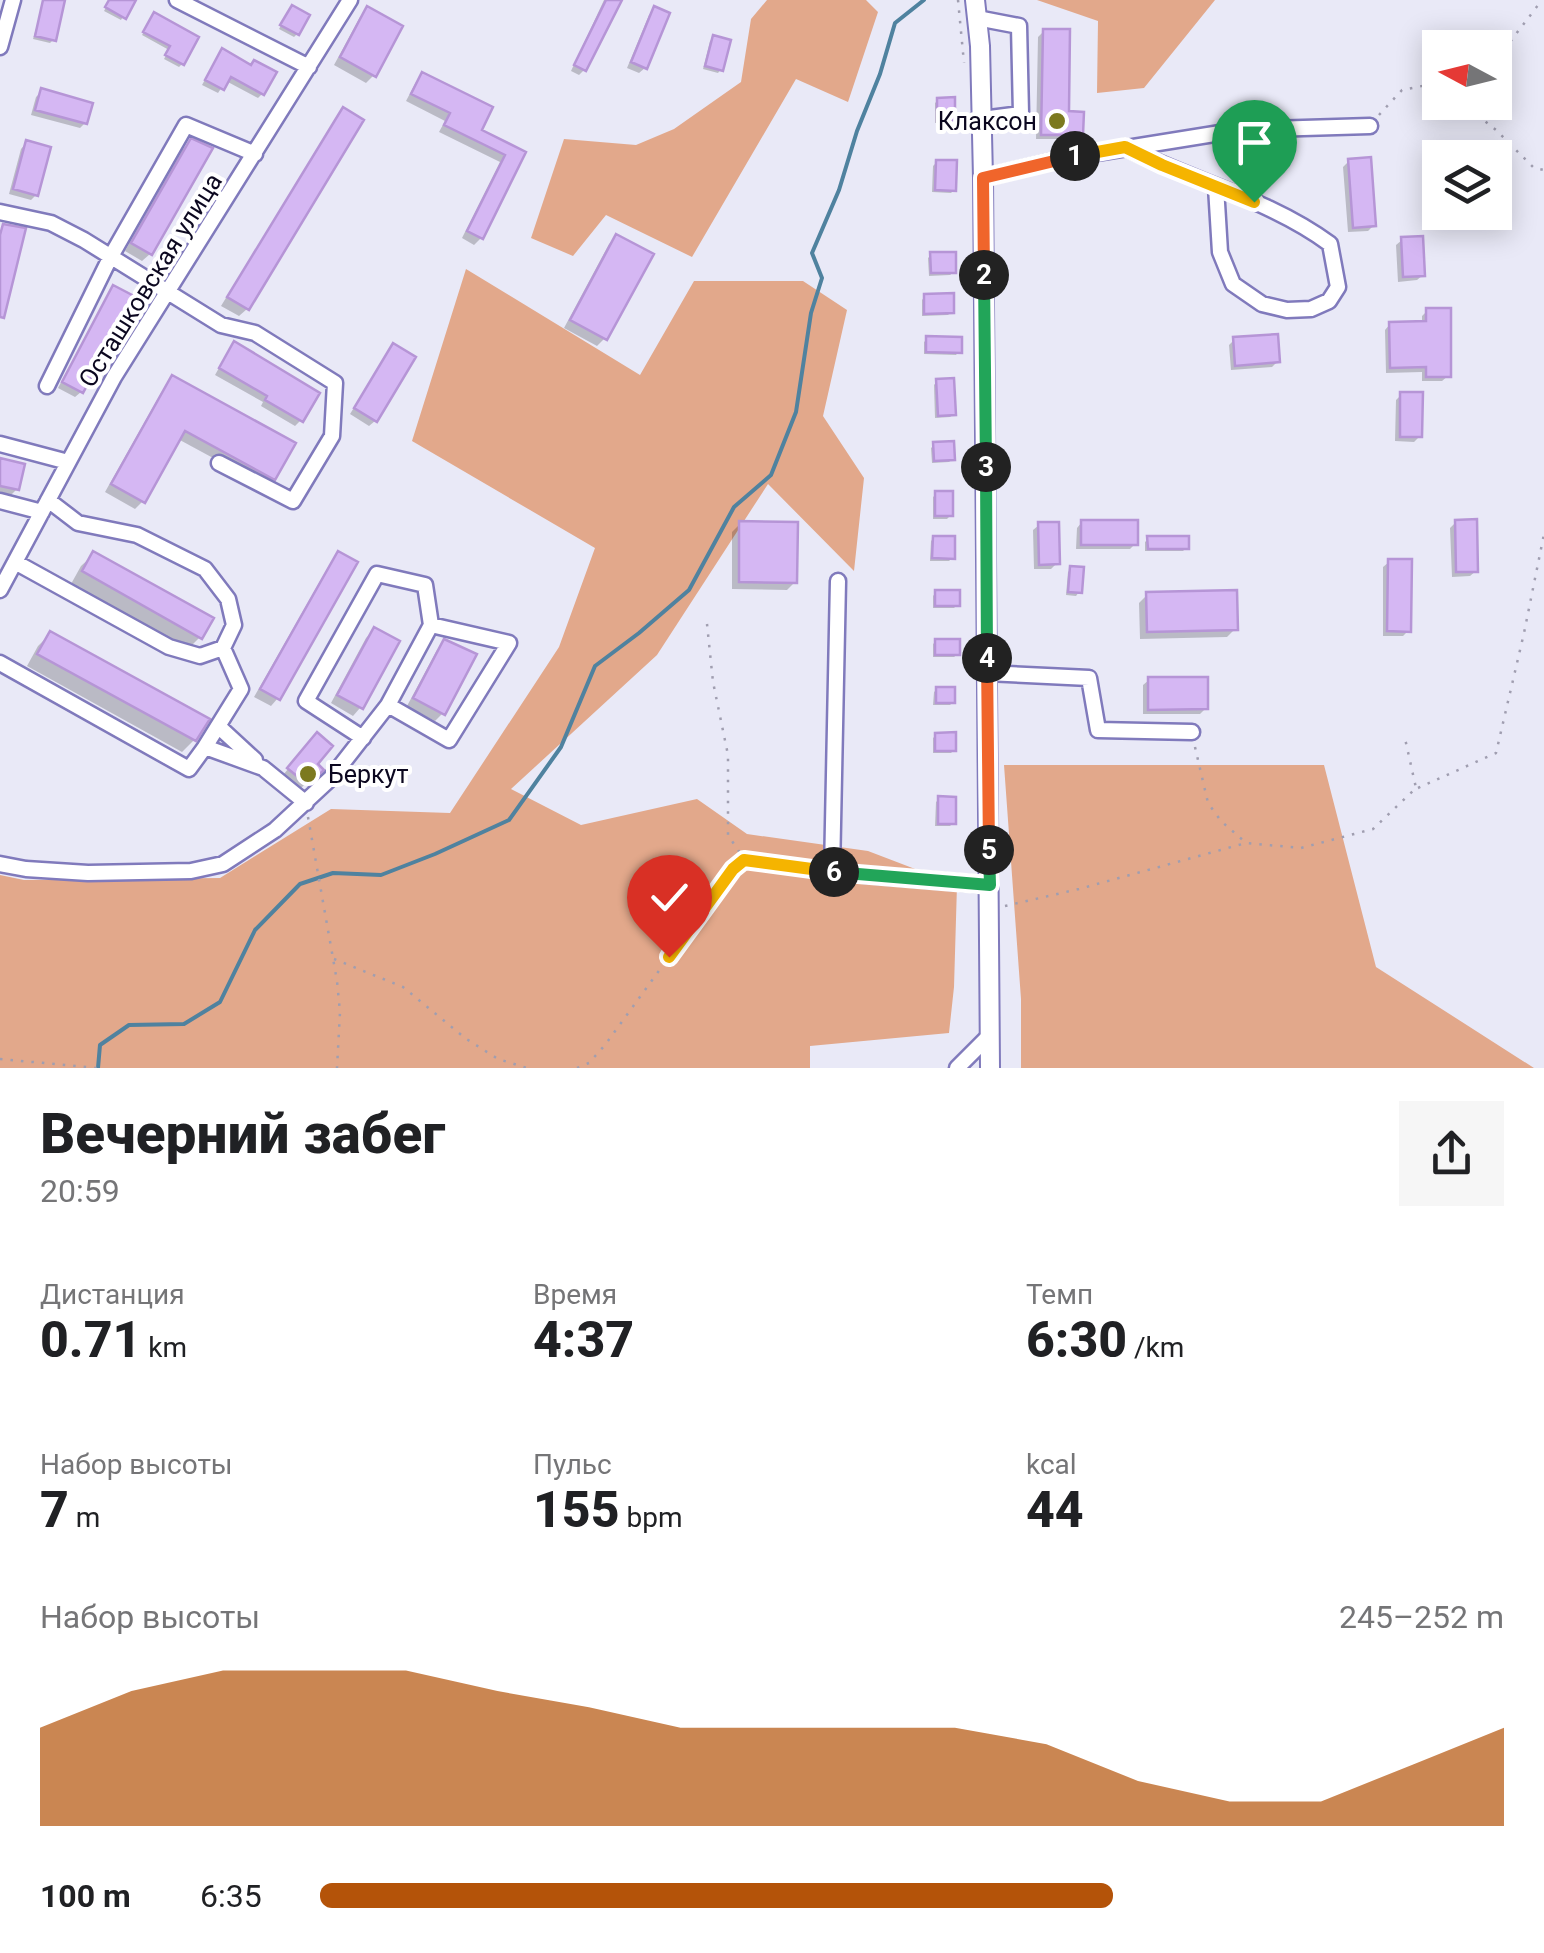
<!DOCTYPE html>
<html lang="ru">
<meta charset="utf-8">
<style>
body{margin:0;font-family:Roboto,sans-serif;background:#f6f6f6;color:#202124;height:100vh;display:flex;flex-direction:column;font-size:38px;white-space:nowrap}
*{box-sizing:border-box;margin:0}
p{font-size:32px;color:#757577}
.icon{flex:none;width:55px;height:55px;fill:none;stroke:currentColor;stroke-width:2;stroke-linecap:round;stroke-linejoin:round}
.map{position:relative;height:1068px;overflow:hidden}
.details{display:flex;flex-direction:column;background:#fff;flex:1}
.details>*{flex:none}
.needle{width:65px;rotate:277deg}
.tools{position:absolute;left:1422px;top:30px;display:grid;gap:20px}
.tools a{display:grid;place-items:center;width:90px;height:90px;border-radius:0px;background:#fff;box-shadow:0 5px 25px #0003;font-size:50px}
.pin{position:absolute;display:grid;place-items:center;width:85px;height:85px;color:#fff;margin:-102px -42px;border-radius:50% 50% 50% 0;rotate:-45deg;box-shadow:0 0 10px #0007}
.pin .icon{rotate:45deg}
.km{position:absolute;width:50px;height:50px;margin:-25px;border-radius:50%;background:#222;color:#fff;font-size:28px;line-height:50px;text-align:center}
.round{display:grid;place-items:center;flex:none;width:105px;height:105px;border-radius:0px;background:#f6f6f6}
.summary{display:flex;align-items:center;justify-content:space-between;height:170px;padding:0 40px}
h1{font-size:55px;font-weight:800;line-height:75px}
.metrics{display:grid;grid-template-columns:repeat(3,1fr);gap:15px;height:170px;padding:10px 40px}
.metrics div{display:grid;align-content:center}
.metrics b{font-size:50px;font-weight:800}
.metrics small{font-size:28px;font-weight:400}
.metrics p{font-size:28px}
.chart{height:280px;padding:20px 40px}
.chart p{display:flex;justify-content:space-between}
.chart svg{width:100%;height:180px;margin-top:10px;fill:#b45309;opacity:.7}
ul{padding:0 40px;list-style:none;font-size:32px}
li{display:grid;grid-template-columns:160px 120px 1fr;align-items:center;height:75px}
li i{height:25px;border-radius:12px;background:#b45309}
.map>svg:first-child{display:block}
.green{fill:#e2a88b}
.shadow{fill:#0003}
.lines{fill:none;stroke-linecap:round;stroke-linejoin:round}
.stream{stroke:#4f829f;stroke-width:4}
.building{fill:#d5b7f3;stroke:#b695d6;stroke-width:2.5}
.minor-casing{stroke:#807abc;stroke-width:19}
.major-casing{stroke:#807abc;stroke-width:22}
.path{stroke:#a09eb0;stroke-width:2.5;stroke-dasharray:2.5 8;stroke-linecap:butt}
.minor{stroke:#fff;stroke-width:14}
.major{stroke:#fff;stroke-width:18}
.split-1-casing{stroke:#fff;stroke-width:20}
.split-2-casing{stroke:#fff;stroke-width:20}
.split-3-casing{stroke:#fff;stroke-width:20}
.split-4-casing{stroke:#fff;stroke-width:20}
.split-5-casing{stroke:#fff;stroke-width:20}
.split-6-casing{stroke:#fff;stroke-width:20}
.split-7-casing{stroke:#fff;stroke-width:20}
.split-1{stroke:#f5b400;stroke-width:12}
.split-2{stroke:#f0652b;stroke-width:12}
.split-3{stroke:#22a559;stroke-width:12}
.split-4{stroke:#22a559;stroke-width:12}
.split-5{stroke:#f0652b;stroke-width:12}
.split-6{stroke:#22a559;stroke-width:12}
.split-7{stroke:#f5b400;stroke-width:12}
.poi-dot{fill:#7c791f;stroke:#fff;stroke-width:4}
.labels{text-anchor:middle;stroke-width:8;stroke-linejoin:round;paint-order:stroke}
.poi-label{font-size:25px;fill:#0b071f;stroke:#fff;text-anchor:end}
.street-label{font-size:25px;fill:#0b071f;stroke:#fff}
</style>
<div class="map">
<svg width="1544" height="1068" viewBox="0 0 1544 1068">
<rect width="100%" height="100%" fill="#e9e9f7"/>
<path class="green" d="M767,0H866L878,12L848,102L796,79L692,257L606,215L573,256L531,238L564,139L636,145L674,129L741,82L751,19Z
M1037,0H1215L1144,88L1097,93L1098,21Z
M466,269L640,375L694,281H803L847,310L823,416L864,478L854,571L768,484L657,655L511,789L581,825L697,799L747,834L868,851L957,885L954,987L949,1033L810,1046V1068H0V875L24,880L220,878L331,809L450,813L559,647L595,548L412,441Z
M1004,765H1324L1376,967L1534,1068H1021V999Z"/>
<path class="shadow" d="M44,0H63L53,40L50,43L33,39Z
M110,0H133L121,20L104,11Z
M604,0H619L584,70L579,75L571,71Z
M368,9L374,75L366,83L334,65L360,17Z
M655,9L645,68L639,73L627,68L649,15Z
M289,11L297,34L294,37L279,29Z
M154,15L182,64L179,67L164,59L169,50L142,35Z
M1044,31L1066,114L1081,134L1075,139H1036L1038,37Z
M714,38L721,69L718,73L703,69L710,41Z
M218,56L273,73L262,94L258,98L226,81L218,93L202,85Z
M422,75L478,131L523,153L481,238L474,245L462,238L500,162L439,132L445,121L406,101L416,82Z
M42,91L85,123L80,128L31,115L36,97Z
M938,100L953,119L950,123H935V103Z
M343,110L247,309L239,316L221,306L336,118Z
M191,141L150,254L142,261L125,251L183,149Z
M26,143L36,195L31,200L9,194L21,149Z
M1349,161L1374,225L1368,231L1348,232L1343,167Z
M937,162L954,190L951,193L932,192L933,166Z
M617,237L605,338L597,346L564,328L609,244Z
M1402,240L1423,275L1417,280L1398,282L1396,245Z
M932,254L954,272L950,275L929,276L928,258Z
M113,288L81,392L75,397L58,388L108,294Z
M925,296L951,312L948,315L922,316V300Z
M1427,311L1448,376L1442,381H1422V372L1386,373L1385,330L1390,324H1422V316Z
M927,339L959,351L956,355L924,354V342Z
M1234,340L1278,361L1272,367L1231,370L1229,345Z
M393,346L375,421L369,426L350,414Z
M229,350L301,420L295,426L261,406L263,402L215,375Z
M173,378L273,478L265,486L178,439L143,501L135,509L105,492L165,386Z
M937,381L954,414L950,417L935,418L934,385Z
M1401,395L1420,436L1414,442L1395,441L1396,400Z
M934,445L952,459L949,462L932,463L931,448Z
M0,461L17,489L9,497L0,495Z
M936,494L951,515L947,519H933V497Z
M1082,522L1135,544L1130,549H1076L1077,528Z
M1456,522L1476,571L1470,576L1452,577L1450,528Z
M740,524L795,582L787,590L732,589V532Z
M1039,525L1057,563L1051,569H1034L1033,530Z
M934,538L952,558L949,561H930L931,541Z
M1148,539L1186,548L1183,551H1145V542Z
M94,554L200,637L188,649L71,584L81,566Z
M338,554L278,698L271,706L254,697L331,562Z
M1389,562L1409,630L1403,636H1383V567Z
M1071,569L1079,592L1076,596L1066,595L1068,572Z
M936,592L957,605L954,608H933V596Z
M1147,595L1235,629L1227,637L1140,639L1139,603Z
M374,630L396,642L360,708L353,716L331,703L366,638Z
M50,634L194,740L182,752L27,666L38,646Z
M936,641L958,654L954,657H933V644Z
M445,642L443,713L435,721L407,706L437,650Z
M1149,680L1206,708L1200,714H1143V685Z
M937,689L953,702L950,705H933L934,692Z
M936,735L954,750L951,753H933V738Z
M312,741L314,765L320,770L300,789L283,775Z
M939,799L953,823L950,826H935L936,802Z"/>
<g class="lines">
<path class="stream" d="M98,1068L100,1045L129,1025L184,1024L220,1002L255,930L300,884L333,873L381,875L435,854L509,820L561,747L595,666L639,633L689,590L734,507L771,475L796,412L811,313L822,278L812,253L839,190L857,131L880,74L895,23L924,0"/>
</g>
<path class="building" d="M43,0H65L56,41L35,36Z
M109,0H136L126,19L105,7Z
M606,0H622L586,71L574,65Z
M292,5L310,15L299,35L280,25Z
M367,6L403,26L376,77L340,57Z
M654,6L670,13L647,69L631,62Z
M154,12L199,37L184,65L165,55L170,46L143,32Z
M1043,29H1070L1069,111L1084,112L1083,135H1041Z
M713,35L731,40L723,71L705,66Z
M222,48L251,65L254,60L277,72L264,95L231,77L224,90L205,80Z
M422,72L493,107L482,130L526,152L483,239L467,231L505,155L444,125L450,113L411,94Z
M41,88L93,103L87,124L35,110Z
M955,97V120L937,121V98Z
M343,107L364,120L249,310L227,297Z
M191,138L213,148L152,255L131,243Z
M26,140L51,147L38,196L13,189Z
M1371,157L1376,226L1353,228L1348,159Z
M936,160H957L956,191L935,190Z
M3,224L26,228L4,318L0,317V235Z
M616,234L654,254L607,340L570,320Z
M1423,236L1425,276L1403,277L1401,237Z
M930,252H956V273H931Z
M113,285L134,296L83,393L62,382Z
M954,293V313L924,314V294Z
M1426,308H1451V377H1426V367L1390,368L1389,322L1426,321Z
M1278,334L1280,362L1235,366L1233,337Z
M926,336L962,337V353L926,352Z
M234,341L320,393L303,422L265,400L267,396L219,368Z
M393,343L416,357L377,422L354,408Z
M172,375L296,443L275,480L185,431L145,503L111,484Z
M954,378L956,415L938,416L936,379Z
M1400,392H1423L1422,437H1400Z
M954,441L955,460L934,461L933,442Z
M0,458L25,464L19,490L0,486Z
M935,491H953V516H935Z
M1477,519L1478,572H1456L1455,520Z
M1081,520H1138V545H1081Z
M739,521L798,522L797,583L739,582Z
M1038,522H1059L1060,564L1039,565Z
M933,536H955V559L932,558Z
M1147,536H1189V549H1148Z
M93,551L214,618L202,639L82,571Z
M338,551L358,562L280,700L260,689Z
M1388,559H1412L1411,632L1387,631Z
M1070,566L1084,567L1082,593L1068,592Z
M935,590H960V606H935Z
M1237,590L1238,630L1147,632L1146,592Z
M374,627L400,641L363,709L337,695Z
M50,631L210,719L196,741L37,654Z
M444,639L477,654L445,715L413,698Z
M935,639H960V655H935Z
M1148,677H1208V709L1148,710Z
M936,687H955V703H936Z
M317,732L333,746L318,764L324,770L308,785L287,768Z
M956,732V751H935V733Z
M938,796L956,797V824H938Z"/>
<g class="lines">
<defs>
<path id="minor" d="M177,0L309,67
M977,18L1019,26L1021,114L982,119
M0,47L13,0
M1125,147C1192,181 1269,199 1330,244L1338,287L1329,301L1311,309L1287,310L1262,304L1233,284L1220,252L1216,187
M983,178L1065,158L1239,130L1370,126
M0,212L51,223L84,240L221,325L255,333L335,383L332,436L293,501L219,463
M47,386L110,258L186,125L255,154
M0,444L68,462
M0,501L42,512
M15,562L169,647L200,656L223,648L234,625L228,599L205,569L137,535L78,523L48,500
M838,581L832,872L989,885
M0,590L114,377L350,0
M0,663L189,769L205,747L263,768L306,803
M987,673L1089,678L1098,730L1192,732
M388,705L449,740L509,643L431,625
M218,726L255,760
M205,747L241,689L223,648
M0,864L26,869L88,873L191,871L223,864L275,830L331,778L388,705L431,625L425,585L377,574L306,701L363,738
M957,1068L990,1035"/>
<path id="major" d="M975,0L980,46L983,178L990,1068"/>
</defs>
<use href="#minor" class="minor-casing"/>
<use href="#major" class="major-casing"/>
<path class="path" d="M958,0L964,63
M1495,55L1503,51L1542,0
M1461,102L1496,130L1534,168L1544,170
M1379,115L1402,90L1437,83L1440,86
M707,624L713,682L728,755V835L744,859
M1195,747L1208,803L1221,821L1245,842
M1418,788L1496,753L1524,633L1544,534
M308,817L337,981L340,1012L337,1068
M1005,906L1079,889L1246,843L1301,848L1373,829L1416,788L1404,734
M334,959L403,987L465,1038L498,1059L527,1068
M0,1059L98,1068
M577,1068L589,1063L605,1045L733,869L744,860L818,870"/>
<use href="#minor" class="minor"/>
<use href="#major" class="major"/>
</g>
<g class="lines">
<defs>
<path id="split-1" d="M1075,156L1125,147L1162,165L1254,202"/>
<path id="split-2" d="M984,275L983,178L1075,156"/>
<path id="split-3" d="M984,275L986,467"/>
<path id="split-4" d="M986,467L987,658"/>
<path id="split-5" d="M987,658L989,850"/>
<path id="split-6" d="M834,872L990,885L989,850"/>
<path id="split-7" d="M669,957L733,869L744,860L834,872"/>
</defs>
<use href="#split-1" class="split-1-casing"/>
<use href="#split-2" class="split-2-casing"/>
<use href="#split-3" class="split-3-casing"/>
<use href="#split-4" class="split-4-casing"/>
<use href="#split-5" class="split-5-casing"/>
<use href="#split-6" class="split-6-casing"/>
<use href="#split-7" class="split-7-casing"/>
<use href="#split-1" class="split-1"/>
<use href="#split-2" class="split-2"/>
<use href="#split-3" class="split-3"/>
<use href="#split-4" class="split-4"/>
<use href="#split-5" class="split-5"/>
<use href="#split-6" class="split-6"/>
<use href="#split-7" class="split-7"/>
</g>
<g class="poi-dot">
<circle cx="1057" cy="121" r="10"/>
<circle cx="308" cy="774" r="10"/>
</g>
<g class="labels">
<g class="poi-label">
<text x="1037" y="130">Клаксон</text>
<text x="328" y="783" text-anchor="start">Беркут</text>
</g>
<g class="street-label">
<text transform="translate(150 280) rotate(-58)" y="9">Осташковская улица</text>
</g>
</g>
</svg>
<div class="tools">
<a><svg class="needle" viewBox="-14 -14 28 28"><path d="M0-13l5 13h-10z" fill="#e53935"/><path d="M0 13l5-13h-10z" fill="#757577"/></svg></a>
<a><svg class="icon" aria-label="layers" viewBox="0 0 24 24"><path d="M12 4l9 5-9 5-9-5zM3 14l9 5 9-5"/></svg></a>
</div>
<div class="pin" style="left:1254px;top:202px;background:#1e9e55"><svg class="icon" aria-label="arrive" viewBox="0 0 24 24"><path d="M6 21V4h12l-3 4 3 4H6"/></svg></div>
<div class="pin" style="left:669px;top:957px;background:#d93025"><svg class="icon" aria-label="check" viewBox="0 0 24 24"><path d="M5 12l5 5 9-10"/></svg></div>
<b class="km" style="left:1075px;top:156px">1</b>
<b class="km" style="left:984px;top:275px">2</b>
<b class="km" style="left:986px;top:467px">3</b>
<b class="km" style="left:987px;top:658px">4</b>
<b class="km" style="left:989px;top:850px">5</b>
<b class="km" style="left:834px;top:872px">6</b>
</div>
<section class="details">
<div class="summary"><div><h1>Вечерний забег</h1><p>20:59</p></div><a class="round"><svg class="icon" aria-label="share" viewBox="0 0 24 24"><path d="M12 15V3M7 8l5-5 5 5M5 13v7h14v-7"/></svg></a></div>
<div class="metrics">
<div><p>Дистанция</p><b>0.71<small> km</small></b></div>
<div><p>Время</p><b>4:37</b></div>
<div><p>Темп</p><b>6:30<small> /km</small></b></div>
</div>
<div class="metrics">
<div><p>Набор высоты</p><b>7<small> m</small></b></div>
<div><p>Пульс</p><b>155<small> bpm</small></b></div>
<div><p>kcal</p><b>44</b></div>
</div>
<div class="chart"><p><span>Набор высоты</span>245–252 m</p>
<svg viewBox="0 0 160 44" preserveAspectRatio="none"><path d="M0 44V20L10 11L20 6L30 6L40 6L50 11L60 15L70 20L80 20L90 20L100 20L110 24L120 33L130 38L140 38L150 29L160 20V44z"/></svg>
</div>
<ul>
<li><b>100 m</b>6:35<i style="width:67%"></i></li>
</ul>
</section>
